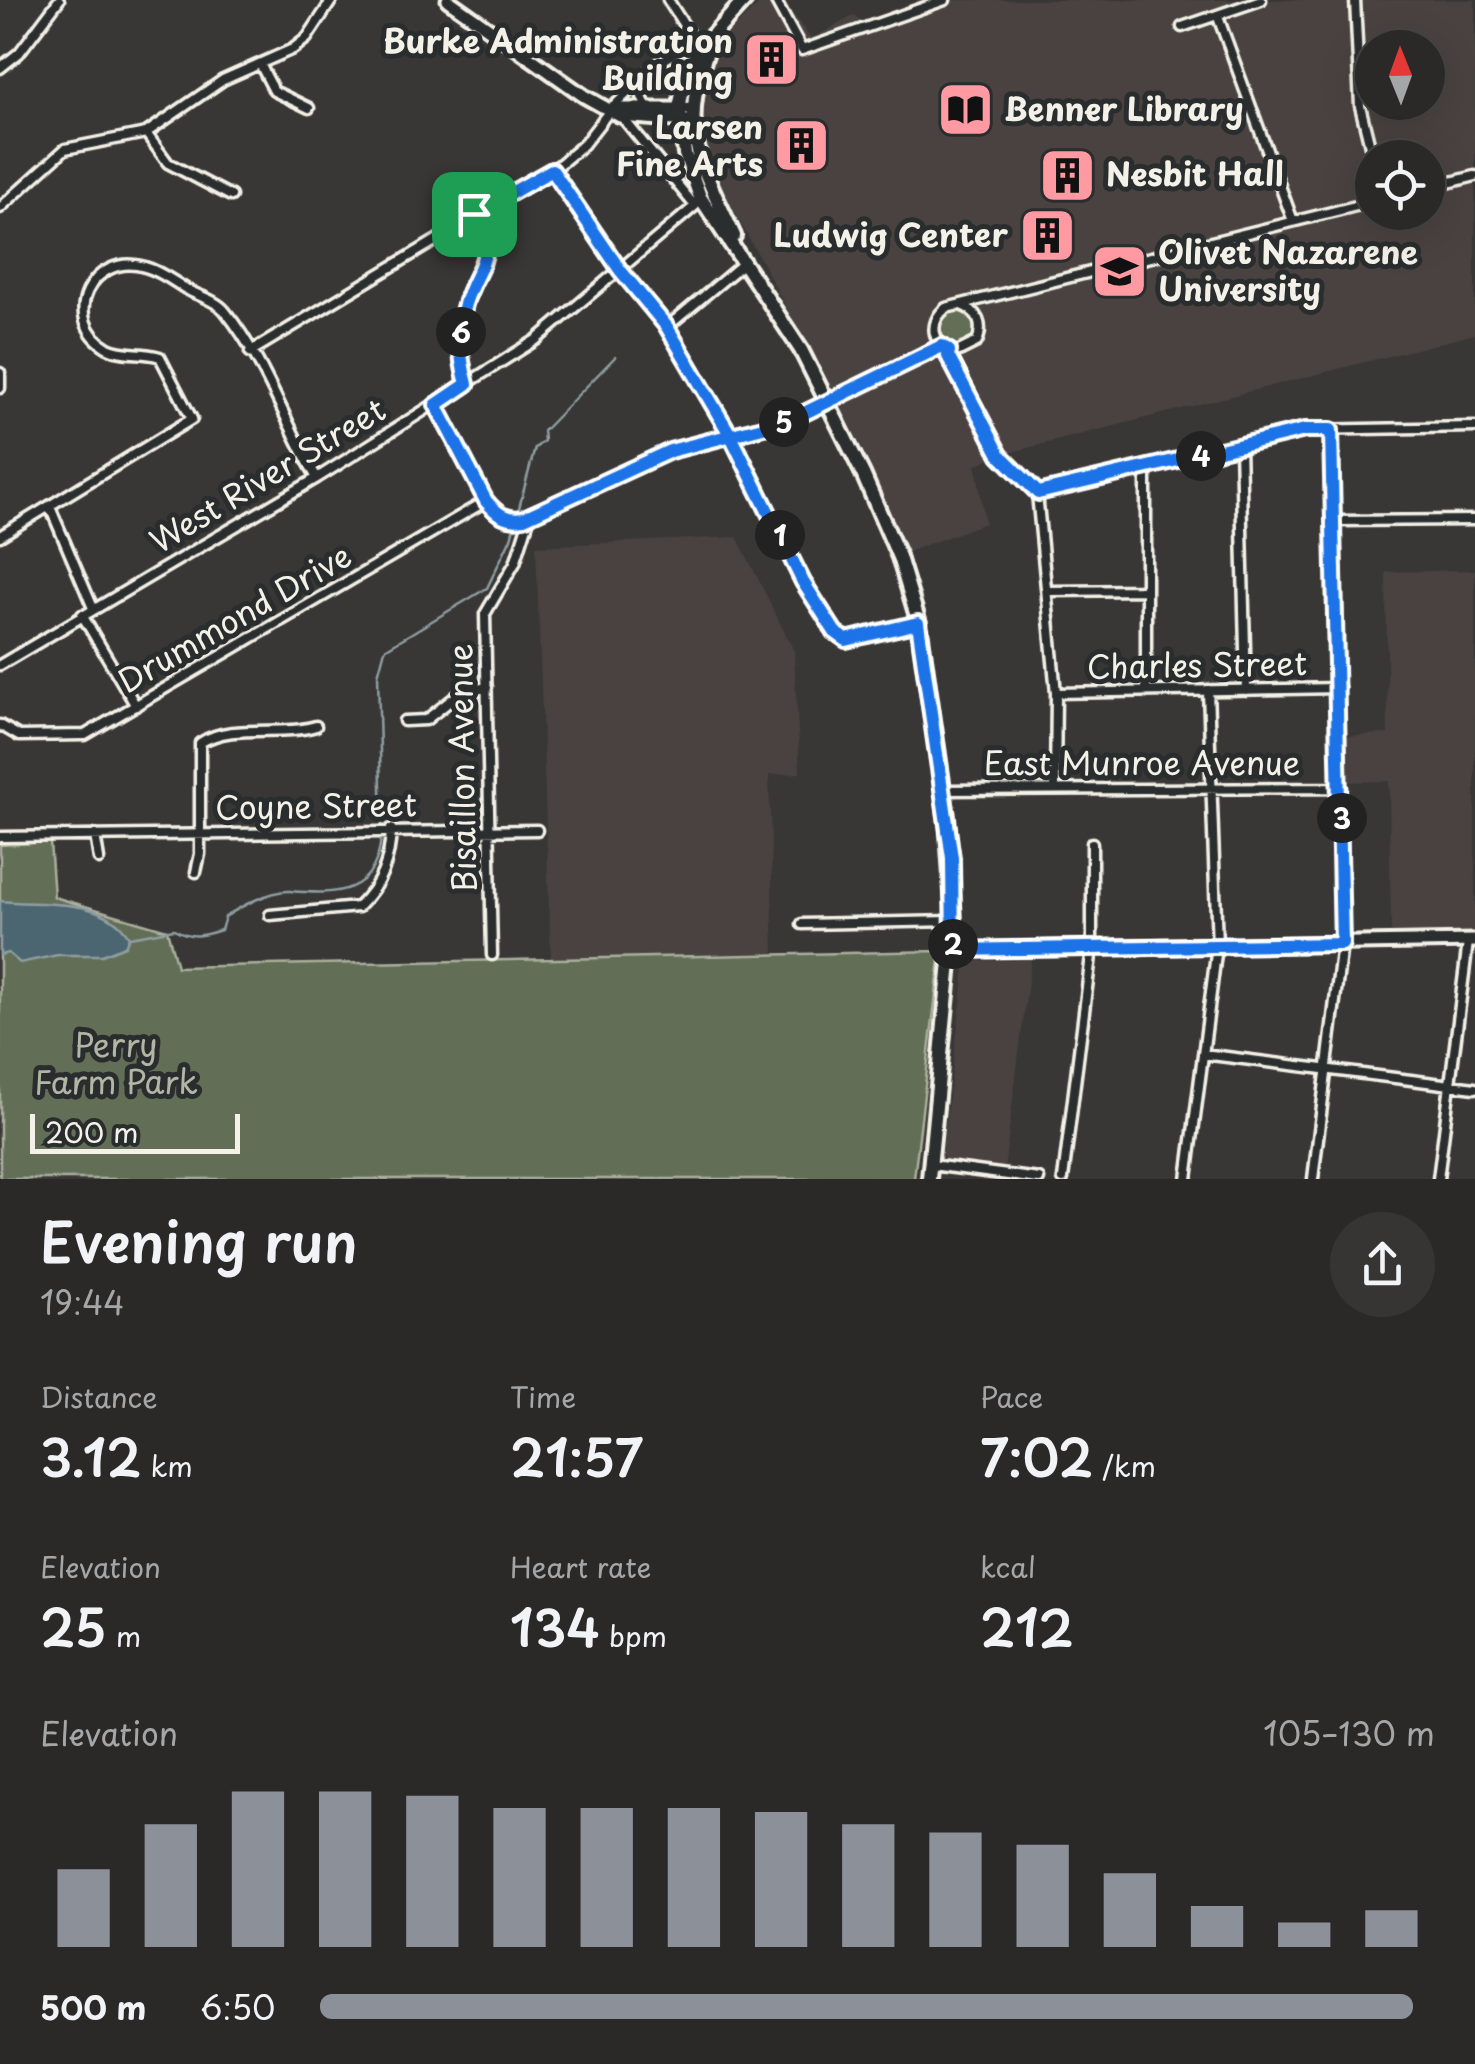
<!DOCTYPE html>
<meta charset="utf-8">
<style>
body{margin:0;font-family:"Playpen Sans",sans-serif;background:#363534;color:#f1f3f6;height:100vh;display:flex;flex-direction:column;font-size:38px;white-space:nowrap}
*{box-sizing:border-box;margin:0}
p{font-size:32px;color:#a5a6a8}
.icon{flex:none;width:55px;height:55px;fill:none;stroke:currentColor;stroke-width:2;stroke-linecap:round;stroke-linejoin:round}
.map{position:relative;height:1179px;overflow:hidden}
.side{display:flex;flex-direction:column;background:#2a2928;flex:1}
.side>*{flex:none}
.needle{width:65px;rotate:359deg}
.controls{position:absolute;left:1355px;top:30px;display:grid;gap:20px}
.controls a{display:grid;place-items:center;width:90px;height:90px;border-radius:50%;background:#2a2928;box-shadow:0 10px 40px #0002,0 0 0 2px #464545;font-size:50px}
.scale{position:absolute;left:30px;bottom:25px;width:210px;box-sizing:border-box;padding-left:10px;border:5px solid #f4f1e8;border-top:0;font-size:28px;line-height:35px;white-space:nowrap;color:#f4f1e8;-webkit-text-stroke:8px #2a2d2e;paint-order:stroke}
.pin{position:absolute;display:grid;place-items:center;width:85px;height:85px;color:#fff;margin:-42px;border-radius:20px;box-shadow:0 5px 15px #0006}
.km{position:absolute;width:50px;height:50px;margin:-25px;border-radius:50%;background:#222;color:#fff;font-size:28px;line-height:50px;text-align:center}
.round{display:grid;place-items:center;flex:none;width:105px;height:105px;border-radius:52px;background:#363534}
.head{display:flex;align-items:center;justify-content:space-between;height:170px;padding:0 40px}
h1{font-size:55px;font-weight:600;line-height:75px}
.metrics{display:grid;grid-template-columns:repeat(3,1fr);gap:15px;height:170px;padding:10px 40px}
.metrics div{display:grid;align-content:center}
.metrics b{font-size:50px;font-weight:600}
.metrics small{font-size:28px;font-weight:400}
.metrics p{font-size:28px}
.chart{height:280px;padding:20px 40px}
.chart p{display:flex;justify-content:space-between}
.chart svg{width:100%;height:180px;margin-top:10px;stroke:#8c9099;stroke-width:6}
ul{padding:0 40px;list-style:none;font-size:32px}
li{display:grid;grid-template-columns:160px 120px 1fr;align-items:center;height:75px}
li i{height:25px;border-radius:12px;background:#8c9099}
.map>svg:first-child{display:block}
.built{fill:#484340;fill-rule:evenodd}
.green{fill:#626e54;stroke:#abb09e;stroke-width:2.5}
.water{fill:#4c6671;stroke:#8f9ea1;stroke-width:2.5}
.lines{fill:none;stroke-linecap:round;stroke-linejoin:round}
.stream{stroke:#8f9ea1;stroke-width:2.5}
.minor-casing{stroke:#f4f1e8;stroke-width:15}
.secondary-casing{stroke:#f4f1e8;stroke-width:19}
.primary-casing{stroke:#f4f1e8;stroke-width:20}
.minor{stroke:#2a2d2e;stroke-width:8}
.secondary{stroke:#2a2d2e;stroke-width:11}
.primary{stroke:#2a2d2e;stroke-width:12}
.route-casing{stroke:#fff;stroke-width:20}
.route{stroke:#1a73e8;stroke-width:12}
.labels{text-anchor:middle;stroke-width:10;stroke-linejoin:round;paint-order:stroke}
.poi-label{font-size:32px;font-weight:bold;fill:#f4f1e8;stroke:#2a2d2e;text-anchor:end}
.street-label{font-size:32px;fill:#f4f1e8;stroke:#2a2d2e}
.park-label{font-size:32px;fill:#b2b6a5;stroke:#2a2d2e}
</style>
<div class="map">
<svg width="1475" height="1179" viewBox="0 0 1475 1179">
<rect width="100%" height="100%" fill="#383736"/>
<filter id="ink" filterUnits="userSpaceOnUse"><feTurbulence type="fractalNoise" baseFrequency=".01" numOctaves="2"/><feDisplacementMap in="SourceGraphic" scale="20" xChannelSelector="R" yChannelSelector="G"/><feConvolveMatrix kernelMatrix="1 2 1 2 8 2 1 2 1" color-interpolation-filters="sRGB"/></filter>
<g filter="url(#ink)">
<path class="built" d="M763,0H783L811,39L855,15L861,23L918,5L919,0H1475V334L996,456L976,465L985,523L907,552L862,447L713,172L700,107L709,66L727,35ZM1372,48H1428V102H1372ZM1372,158H1428V212H1372Z
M737,537L794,651L800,773L769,775L774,958L551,961L536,546Z
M1475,570V932H1391L1389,781L1344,782L1343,736L1388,734L1386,572Z
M1031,959L1004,1170L946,1162L942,1153L965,970L976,961Z"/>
<path class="green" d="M940 329a17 17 0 1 1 34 0a17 17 0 1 1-34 0Z
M50,842L54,897L167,930L177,967L941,951L914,1179H0V845Z"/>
<path class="water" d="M0,901C43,906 104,896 129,937L125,946L102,955H58L20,963L8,953L0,955Z"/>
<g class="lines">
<path class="stream" d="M382,824L378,675L385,649L487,588L511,538L535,448L544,441L543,431L615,357
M130,937L174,929C192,939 202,936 221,930L225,917C241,906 271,890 290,891C336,895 377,895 381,836"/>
<defs>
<path id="minor" d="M775,0L802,50L945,0
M1355,0L1360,106L1373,158
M1218,17L1293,221
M1182,27L1261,0
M260,64L274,91L309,108
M0,68L19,53L59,0
M637,85L646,106
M622,117L695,206
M146,133L168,163L231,196
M553,170L620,270L667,327L731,436L803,582L835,632L846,640L919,623
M1428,188L1475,176
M0,208L65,149L146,133L223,80L293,49L307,38L332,0
M961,305C978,311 984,325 977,342L957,352C932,347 927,323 946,308L1372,202
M667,327L745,262
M949,351L1000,455L1037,493L1056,693L1055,788
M250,352L553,170L583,145L611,109L656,65L689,44L687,30L668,0
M0,373V388
M467,385C460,359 457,330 465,304C479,262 498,260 474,214
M436,405L486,501L496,514L520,519L669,451L790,420L941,346
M1240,445L1246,690
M1146,471V692
M1037,493L1305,430L1475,427
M50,507L93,608
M1334,521L1475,520
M0,536L192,419L160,357C144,351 124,356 108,348C58,319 92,251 145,267C160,271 173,281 186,289C198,296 216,300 225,311C266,362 285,424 317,478
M1050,591L1146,590
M82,615L136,706
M0,665L317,478L536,340L695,206L700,197
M1056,693L1339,688
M404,721L426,720L460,693L487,687
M0,725L19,736L85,735L486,501
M942,790L1342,788
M95,835L99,859
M0,837L537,830
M196,872L200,854V743C232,722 280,737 316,726
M270,915L358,907C381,885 390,861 391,829
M802,924L954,921
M492,955L485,614L515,563L531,513
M1203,1054L1475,1088
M931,1165L1039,1179
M1063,1179L1092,948V843
M1187,1179L1217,946L1208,690
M1313,1179L1342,944L1331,430
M1438,1179L1468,942"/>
<path id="secondary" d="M448,0L584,96L620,116L688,121
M611,109H686
M953,950L1475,941"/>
<path id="primary" d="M745,0L697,52L686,75L679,108L685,154L700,197L801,350L863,474L899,557L919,623L947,817L954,921L929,1179
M710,43C677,131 698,157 734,236"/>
</defs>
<use href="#minor" class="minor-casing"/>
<use href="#secondary" class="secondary-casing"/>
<use href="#primary" class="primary-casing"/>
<use href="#minor" class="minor"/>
<use href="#secondary" class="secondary"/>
<use href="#primary" class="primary"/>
</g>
</g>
<g class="lines" filter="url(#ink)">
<defs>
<path id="route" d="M474,214L552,170L620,270L667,327L731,436L803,582L835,632L846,640L918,623L952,858L953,950L1342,944L1331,430H1305L1038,493L1000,455L948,356L949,351L942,346L790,420L670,451L524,518C506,521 497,514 486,501L436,405L467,384C460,359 457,330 465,304C478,262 498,260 474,214"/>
</defs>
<use href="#route" class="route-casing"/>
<use href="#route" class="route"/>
</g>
<defs>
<symbol id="building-square" viewBox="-11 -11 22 22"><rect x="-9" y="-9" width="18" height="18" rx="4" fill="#ff9aa2" stroke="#2a2d2e"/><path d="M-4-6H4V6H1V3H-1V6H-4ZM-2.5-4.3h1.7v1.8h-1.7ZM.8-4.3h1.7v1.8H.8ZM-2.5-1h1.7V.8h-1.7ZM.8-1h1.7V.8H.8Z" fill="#111"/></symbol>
<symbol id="library-square" viewBox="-11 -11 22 22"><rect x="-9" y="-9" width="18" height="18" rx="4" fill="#ff9aa2" stroke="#2a2d2e"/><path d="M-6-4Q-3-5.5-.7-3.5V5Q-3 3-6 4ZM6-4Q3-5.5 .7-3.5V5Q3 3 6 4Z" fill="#111"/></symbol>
<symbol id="university-square" viewBox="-11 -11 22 22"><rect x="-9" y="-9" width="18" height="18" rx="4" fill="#ff9aa2" stroke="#2a2d2e"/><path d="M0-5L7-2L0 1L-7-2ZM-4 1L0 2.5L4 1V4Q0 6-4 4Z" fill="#111"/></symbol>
</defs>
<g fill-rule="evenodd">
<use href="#building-square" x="740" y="28" width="63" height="63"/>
<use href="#library-square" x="934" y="78" width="63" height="63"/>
<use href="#building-square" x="770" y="114" width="63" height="63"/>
<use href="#building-square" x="1036" y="144" width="63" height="63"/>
<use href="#building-square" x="1016" y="204" width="63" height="63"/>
<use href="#university-square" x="1088" y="240" width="63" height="63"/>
</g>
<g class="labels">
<g class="poi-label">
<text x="733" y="53">Burke Administration<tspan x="733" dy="37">Building</tspan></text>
<text x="1004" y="121" text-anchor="start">Benner Library</text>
<text x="763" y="139">Larsen<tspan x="763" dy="37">Fine Arts</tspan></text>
<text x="1106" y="186" text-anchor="start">Nesbit Hall</text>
<text x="1008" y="247">Ludwig Center</text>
<text x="1158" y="264" text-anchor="start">Olivet Nazarene<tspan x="1158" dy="37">University</tspan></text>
</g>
<g class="street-label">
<text transform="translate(268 476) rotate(-31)" y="11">West River Street</text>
<text transform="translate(235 619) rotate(-30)" y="11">Drummond Drive</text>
<text transform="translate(1197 666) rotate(-1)" y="11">Charles Street</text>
<text x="1142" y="775">East Munroe Avenue</text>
<text transform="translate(463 768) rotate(-91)" y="11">Bisaillon Avenue</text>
<text transform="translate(316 807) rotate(-1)" y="11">Coyne Street</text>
</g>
<g class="park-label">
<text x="116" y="1057">Perry<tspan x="116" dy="37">Farm Park</tspan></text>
</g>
</g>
</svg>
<div class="controls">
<a><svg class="needle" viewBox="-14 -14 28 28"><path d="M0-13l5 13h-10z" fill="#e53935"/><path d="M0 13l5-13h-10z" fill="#a5a6a8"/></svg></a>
<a><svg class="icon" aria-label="locate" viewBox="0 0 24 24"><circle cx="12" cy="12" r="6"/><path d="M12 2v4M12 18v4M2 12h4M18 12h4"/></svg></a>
</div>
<div class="scale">200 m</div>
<div class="pin" style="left:474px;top:214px;background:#1e9e55"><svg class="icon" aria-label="arrive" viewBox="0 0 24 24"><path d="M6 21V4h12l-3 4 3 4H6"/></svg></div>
<b class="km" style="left:780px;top:535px">1</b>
<b class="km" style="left:953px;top:944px">2</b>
<b class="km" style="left:1342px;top:818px">3</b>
<b class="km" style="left:1201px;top:456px">4</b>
<b class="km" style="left:784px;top:422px">5</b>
<b class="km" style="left:461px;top:332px">6</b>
</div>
<section class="side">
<div class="head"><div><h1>Evening run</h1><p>19:44</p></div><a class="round"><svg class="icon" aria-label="share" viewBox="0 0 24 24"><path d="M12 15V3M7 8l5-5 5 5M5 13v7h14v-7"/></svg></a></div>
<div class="metrics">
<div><p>Distance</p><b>3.12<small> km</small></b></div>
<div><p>Time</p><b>21:57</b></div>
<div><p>Pace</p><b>7:02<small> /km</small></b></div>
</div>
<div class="metrics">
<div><p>Elevation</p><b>25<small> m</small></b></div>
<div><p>Heart rate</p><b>134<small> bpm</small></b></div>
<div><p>kcal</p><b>212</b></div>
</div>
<div class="chart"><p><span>Elevation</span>105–130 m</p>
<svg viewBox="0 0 160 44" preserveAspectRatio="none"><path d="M5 44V25M15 44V14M25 44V6M35 44V6M45 44V7M55 44V10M65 44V10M75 44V10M85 44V11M95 44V14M105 44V16M115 44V19M125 44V26M135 44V34M145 44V38M155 44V35"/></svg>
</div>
<ul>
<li><b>500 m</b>6:50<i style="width:98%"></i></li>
</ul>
</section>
